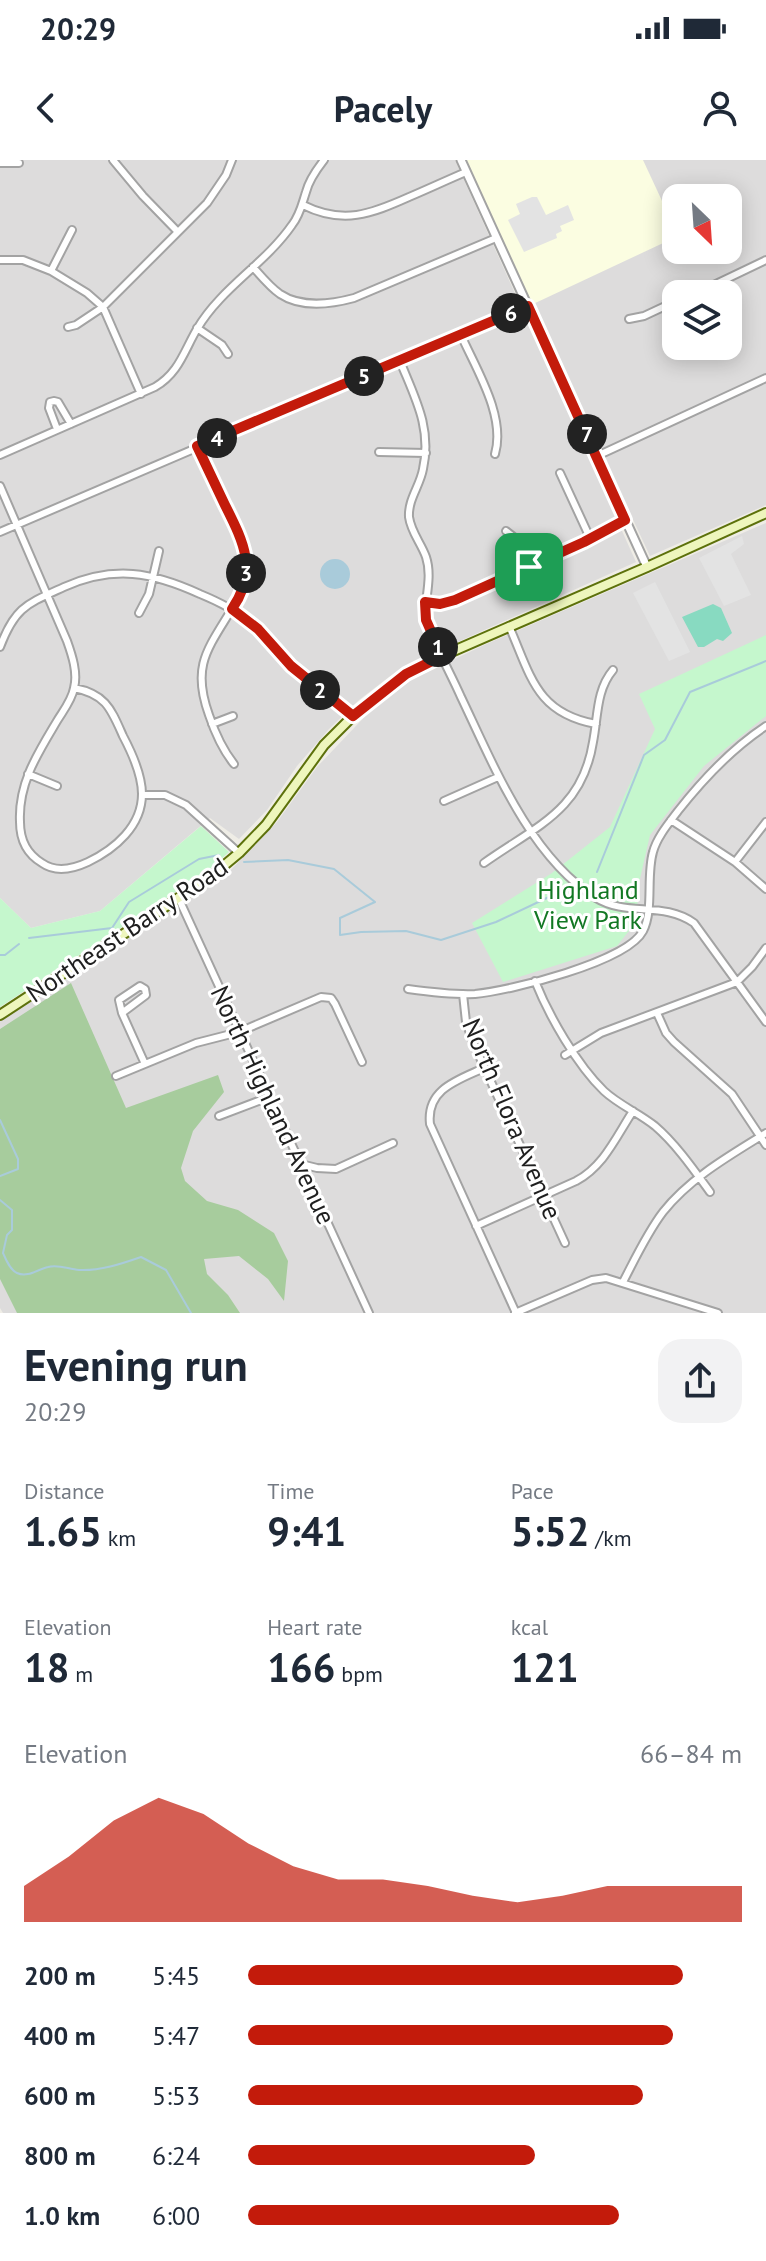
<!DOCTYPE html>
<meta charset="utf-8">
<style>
body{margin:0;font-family:"PT Sans",sans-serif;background:#f2f2f3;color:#1f2937;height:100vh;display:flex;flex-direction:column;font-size:30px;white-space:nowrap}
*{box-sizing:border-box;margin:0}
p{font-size:26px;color:#747a83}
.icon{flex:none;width:44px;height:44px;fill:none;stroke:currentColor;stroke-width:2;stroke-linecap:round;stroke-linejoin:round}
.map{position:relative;height:1153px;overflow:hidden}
.drawer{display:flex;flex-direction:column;background:#fff;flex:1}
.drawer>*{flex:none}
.needle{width:52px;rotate:155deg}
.controls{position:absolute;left:662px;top:24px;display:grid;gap:16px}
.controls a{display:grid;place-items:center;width:80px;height:80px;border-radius:16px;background:#fff;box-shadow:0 4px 20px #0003;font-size:40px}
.pin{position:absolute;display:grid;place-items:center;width:68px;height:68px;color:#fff;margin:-34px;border-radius:16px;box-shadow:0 4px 12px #0006}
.km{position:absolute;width:40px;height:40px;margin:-20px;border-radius:50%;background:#222;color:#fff;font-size:22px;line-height:40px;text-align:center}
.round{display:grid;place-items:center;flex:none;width:84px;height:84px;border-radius:24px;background:#f2f2f3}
.head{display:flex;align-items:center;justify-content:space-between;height:136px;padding:0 24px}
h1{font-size:44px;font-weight:700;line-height:60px}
.figures{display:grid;grid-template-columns:repeat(3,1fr);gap:12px;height:136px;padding:8px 24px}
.figures div{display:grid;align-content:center}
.figures b{font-size:40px;font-weight:700}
.figures small{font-size:22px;font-weight:400}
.figures p{font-size:22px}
.chart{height:224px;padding:16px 24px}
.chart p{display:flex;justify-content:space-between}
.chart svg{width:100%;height:144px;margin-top:8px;fill:#c31b0b;opacity:.7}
ul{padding:0 24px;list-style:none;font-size:26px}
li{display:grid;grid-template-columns:128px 96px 1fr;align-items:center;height:60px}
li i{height:20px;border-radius:10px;background:#c31b0b}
.status{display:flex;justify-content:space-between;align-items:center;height:56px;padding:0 40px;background:#fff;direction:ltr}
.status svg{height:22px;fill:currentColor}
header{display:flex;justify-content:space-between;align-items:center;height:104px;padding:0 24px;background:#fff;font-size:36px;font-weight:700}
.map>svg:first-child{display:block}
.residential{fill:#dddcdc;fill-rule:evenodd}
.education{fill:#fbfde1}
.forest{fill:#a7cc9d}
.park{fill:#c5f7cd}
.pitch{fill:#88dac1}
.parking{fill:#e3e3e3}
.water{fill:#a9cbda}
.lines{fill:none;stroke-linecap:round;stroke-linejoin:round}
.stream{stroke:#a9cbda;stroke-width:2}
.minor-casing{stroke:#a3a3a3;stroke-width:10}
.tertiary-casing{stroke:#a3a3a3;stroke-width:11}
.secondary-casing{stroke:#5d710b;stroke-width:12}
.minor{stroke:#fff;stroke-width:6}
.tertiary{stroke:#fff;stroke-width:7}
.secondary{stroke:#eef6bd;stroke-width:8}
.route-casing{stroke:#fff;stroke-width:16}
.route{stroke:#c31b0b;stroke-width:10}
.labels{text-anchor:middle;stroke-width:6;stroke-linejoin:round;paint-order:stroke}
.park-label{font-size:26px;fill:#127823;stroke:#fff}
.street-label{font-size:26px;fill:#1f1f1f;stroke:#fff}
</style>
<div class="status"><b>20:29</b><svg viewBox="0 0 49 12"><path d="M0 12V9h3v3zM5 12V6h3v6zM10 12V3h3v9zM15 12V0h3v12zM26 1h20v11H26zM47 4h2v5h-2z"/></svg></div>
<header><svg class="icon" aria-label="back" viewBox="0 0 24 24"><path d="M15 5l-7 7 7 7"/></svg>Pacely<svg class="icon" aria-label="person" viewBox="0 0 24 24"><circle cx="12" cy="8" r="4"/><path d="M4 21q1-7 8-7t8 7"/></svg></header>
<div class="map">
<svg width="766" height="1153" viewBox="0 0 766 1153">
<rect width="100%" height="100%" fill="#efede6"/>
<path class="residential" d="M0,0H455L636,402L413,502L389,517L359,540L329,569L297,606L267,650L239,679L210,658L100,751L31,768L0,738Z
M465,0H766V345L650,396ZM676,38H728V90H676ZM676,134H728V186H676Z
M766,363V1153H3L0,1148V860L226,715L277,662L317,607L373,548L413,519L482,486Z"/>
<path class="education" d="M465,0H643L676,71V77L531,145Z"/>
<path class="forest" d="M71,823L126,948L218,915L224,932L193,971L181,1008L185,1021L207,1041L238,1050L274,1073L288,1101L284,1141L268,1119L239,1096L204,1099L207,1114L228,1135L240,1153H17L0,1119V869Z"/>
<path class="park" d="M766,475V556L704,606L650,675L639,723L636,762L617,786L503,822L472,763L552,713L610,667L655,569L639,534Z
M201,666L229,692L209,710L0,847V738L31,768L100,751Z"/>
<path class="pitch" d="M713,444L721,448L732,473L723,481L717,479L704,487H698L682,457Z"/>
<path class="parking" d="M532,37H537L546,55L568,45L574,60L560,66L562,71L556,74L557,78L524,92L508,60L520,54L516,44Z
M742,376L744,384L731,394L751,435L724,446L699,398Z
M655,422L690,492L669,501L633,433Z"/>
<path class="water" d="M320 414a15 15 0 1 1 30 0a15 15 0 1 1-30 0Z"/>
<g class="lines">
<path class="stream" d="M244,702L288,700L334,709L375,742L340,758V775L361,772L406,771L441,780L496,762L551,736
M597,712L644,595L665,580L690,532L766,501
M29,778L112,768L129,742L199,699L219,695
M0,795H5L19,784
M0,960L18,999V1009L0,1016
M0,1040L12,1050V1070L7,1075L3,1093C6,1100 10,1110 17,1113C28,1118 38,1109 48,1107C58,1104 68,1109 79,1110C100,1111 121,1104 141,1097L166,1110L191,1153"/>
<defs>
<path id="minor" d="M113,0L143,36L177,71
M0,3H19
M303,45C343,65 371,54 409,37C428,29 447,20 466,12
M0,100H23L51,111L87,133L103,147L141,234
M253,107C261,116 270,127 280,134C301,148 332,144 354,138L496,78
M51,111L72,70
M695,134L766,100
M629,159L644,156L676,141
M68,167L76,165L103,147L207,43L226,15L232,0
M197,168L222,185L228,194
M461,175C476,209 506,256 495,294
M400,201C415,238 432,268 423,309C420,326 408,339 409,357C411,372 421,383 426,397C432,415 426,435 425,453L426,460C435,486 450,512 461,537C493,604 530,697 596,738C627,757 663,741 694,763L766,862
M57,269L49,248L50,242L54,241L58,242L71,264
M197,286C211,316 246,375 247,406C247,424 240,437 230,452C206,491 192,508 209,555C215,573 222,589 234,604
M379,292L426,293
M0,295L155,227C179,213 184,191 197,169C221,128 265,104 292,65C300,55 302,44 306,32C309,20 317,9 324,0
M597,296L766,218
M560,313L590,378
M0,326L67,481C72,495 78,513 74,528C72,540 63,551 57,561C38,593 18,623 20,662C20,679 27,694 42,703C56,713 73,709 88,702C115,689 142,666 142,634C142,614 132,593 123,576C111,549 106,534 74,528
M506,371L515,378L529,407
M0,372L528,146
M425,442L440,444L455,440L584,382L625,360
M139,453L149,434L159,391
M509,466C531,516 536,553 596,564
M0,487C15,447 27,444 64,427C114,405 152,412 200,434C217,441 234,449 248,461C265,474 276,491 291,506C309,524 332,539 353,556
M212,564L233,556
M28,614L57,626
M142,635H165L186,645L239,693
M444,641L498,617
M671,660L735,702L766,729
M735,702L766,662
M484,703C536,666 582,651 593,582C598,557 596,530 613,510
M178,737L369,1153
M535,821C549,856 577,905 604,931C619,945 639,953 655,966C676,984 694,1010 710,1032
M408,829C430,832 452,835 475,834C509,831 627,802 643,771C654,750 646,716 653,692C657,677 669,663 678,651C704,618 731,589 766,566
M463,834L466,862L475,887L565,1083
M122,853L146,835L145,829L140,826L119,840L122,853L145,904
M657,853L666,873L674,882L732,934L766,985
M565,895L601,873L737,822L752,807L766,788
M484,908C458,920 426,929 430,964L516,1153
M116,916L196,883L239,872L321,837L331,838L335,844L362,902
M219,956L269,937
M301,1004L317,1008L336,1009L393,983
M476,1066L576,1021C604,1006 616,977 633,951
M623,1122C635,1099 647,1073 663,1052C690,1018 729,996 766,973
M515,1153L592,1120L606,1118L718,1153"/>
<path id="tertiary" d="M461,0L647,407"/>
<path id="secondary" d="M0,855L209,718L239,693L266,665L324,585L353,556L406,514L442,496L647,407L766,353"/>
</defs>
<use href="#minor" class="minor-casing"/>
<use href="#tertiary" class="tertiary-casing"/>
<use href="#secondary" class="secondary-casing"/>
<use href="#minor" class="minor"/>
<use href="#tertiary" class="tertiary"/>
<use href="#secondary" class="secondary"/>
</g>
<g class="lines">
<defs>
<path id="route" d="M528,146L625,360L584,382L455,440L440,444L425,442L426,460L442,496L406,514L353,556L291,506L258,469L232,449C259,410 243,381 224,343C215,324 206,305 197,286Z"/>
</defs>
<use href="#route" class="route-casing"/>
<use href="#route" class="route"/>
</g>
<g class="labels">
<g class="park-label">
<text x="588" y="739">Highland<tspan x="588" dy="30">View Park</tspan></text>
</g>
<g class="street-label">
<text transform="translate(127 770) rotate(-34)" y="9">Northeast Barry Road</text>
<text transform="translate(273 945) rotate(65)" y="9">North Highland Avenue</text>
<text transform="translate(512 959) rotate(67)" y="9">North Flora Avenue</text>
</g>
</g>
</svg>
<div class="controls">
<a><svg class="needle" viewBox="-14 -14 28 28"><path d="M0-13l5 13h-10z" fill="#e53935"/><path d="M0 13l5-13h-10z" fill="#747a83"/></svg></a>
<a><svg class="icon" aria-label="layers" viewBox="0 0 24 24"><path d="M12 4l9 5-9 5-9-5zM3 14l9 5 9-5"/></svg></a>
</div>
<div class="pin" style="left:529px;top:407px;background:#1e9e55"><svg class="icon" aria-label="arrive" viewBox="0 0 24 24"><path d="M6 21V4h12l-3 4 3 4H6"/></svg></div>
<b class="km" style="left:438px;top:487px">1</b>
<b class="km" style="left:320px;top:530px">2</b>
<b class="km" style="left:246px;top:413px">3</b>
<b class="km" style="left:217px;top:278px">4</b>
<b class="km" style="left:364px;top:216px">5</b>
<b class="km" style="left:511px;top:153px">6</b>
<b class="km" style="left:587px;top:274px">7</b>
</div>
<section class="drawer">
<div class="head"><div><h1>Evening run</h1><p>20:29</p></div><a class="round"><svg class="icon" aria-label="share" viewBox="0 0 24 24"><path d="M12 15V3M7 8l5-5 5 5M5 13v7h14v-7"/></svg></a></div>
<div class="figures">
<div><p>Distance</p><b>1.65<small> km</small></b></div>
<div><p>Time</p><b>9:41</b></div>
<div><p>Pace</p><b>5:52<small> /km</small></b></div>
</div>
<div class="figures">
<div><p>Elevation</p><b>18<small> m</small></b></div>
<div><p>Heart rate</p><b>166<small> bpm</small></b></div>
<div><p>kcal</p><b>121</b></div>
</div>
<div class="chart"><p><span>Elevation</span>66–84 m</p>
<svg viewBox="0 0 160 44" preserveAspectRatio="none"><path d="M0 44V33L10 24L20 13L30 6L40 11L50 20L60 27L70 31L80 31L90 33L100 36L110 38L120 36L130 33L140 33L150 33L160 33V44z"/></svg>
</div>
<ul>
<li><b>200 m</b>5:45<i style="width:88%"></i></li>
<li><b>400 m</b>5:47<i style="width:86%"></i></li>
<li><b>600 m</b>5:53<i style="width:80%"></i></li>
<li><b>800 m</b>6:24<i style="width:58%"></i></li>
<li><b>1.0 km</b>6:00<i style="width:75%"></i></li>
</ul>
</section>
